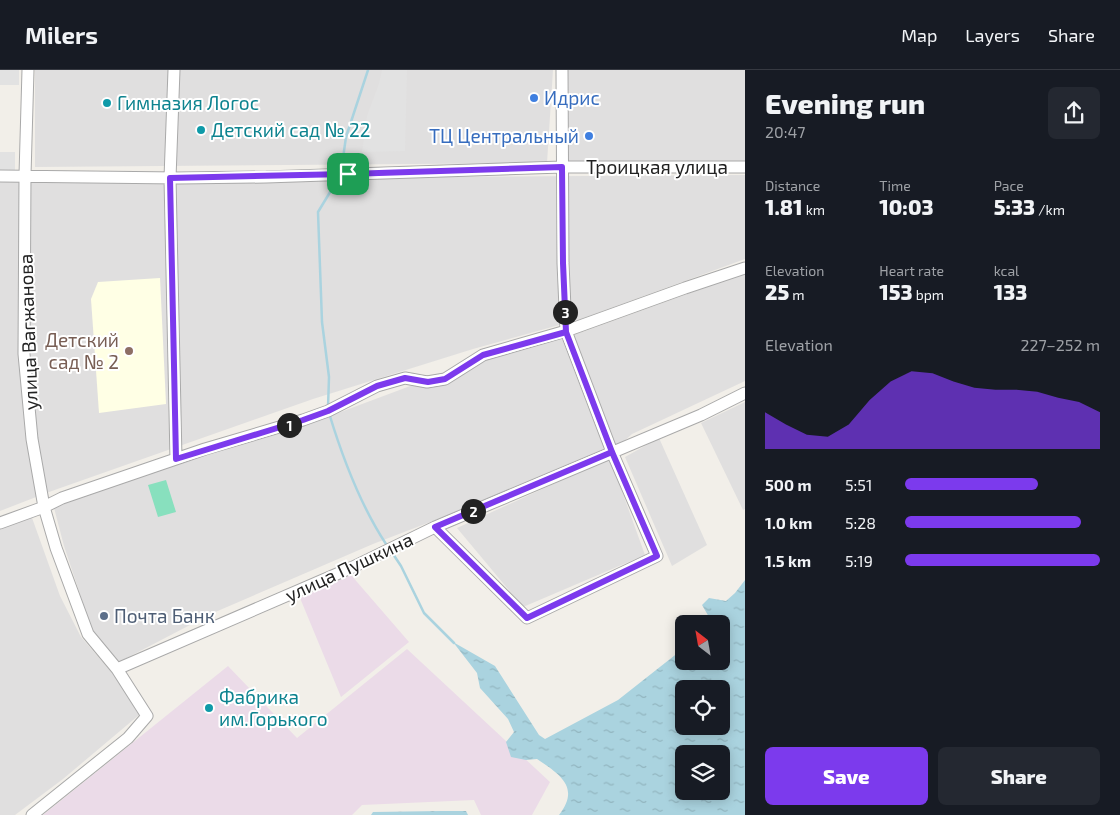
<!DOCTYPE html>
<meta charset="utf-8">
<style>
body{margin:0;font-family:"Exo 2",sans-serif;background:#242831;color:#f1f3f6;height:100vh;display:flex;flex-direction:column;font-size:19px;white-space:nowrap}
*{box-sizing:border-box;margin:0}
p{font-size:16px;color:#9ea1a6}
.icon{flex:none;width:28px;height:28px;fill:none;stroke:currentColor;stroke-width:2;stroke-linecap:round;stroke-linejoin:round}
.map{position:relative;flex:1;overflow:hidden}
.sheet{display:flex;flex-direction:column;background:#171b24;width:375px}
.sheet>*{flex:none}
.needle{width:32px;rotate:329deg}
.controls{position:absolute;left:675px;top:545px;display:grid;gap:10px}
.controls a{display:grid;place-items:center;width:55px;height:55px;border-radius:8px;background:#171b24;box-shadow:0 2px 12px #0003;font-size:25px}
.pin{position:absolute;display:grid;place-items:center;width:42px;height:42px;color:#fff;margin:-21px;border-radius:10px;box-shadow:0 2px 8px #0006}
.km{position:absolute;width:25px;height:25px;margin:-12px;border-radius:50%;background:#222;color:#fff;font-size:14px;line-height:25px;text-align:center}
.round{display:grid;place-items:center;flex:none;width:52px;height:52px;border-radius:8px;background:#242831}
.overview{display:flex;align-items:center;justify-content:space-between;height:85px;padding:0 20px}
h1{font-size:28px;font-weight:800;line-height:38px}
.figures{display:grid;grid-template-columns:repeat(3,1fr);gap:8px;height:85px;padding:5px 20px}
.figures div{display:grid;align-content:center}
.figures b{font-size:21px;font-weight:800}
.figures small{font-size:14px;font-weight:400}
.figures p{font-size:14px}
.chart{height:140px;padding:10px 20px}
.chart p{display:flex;justify-content:space-between}
.chart svg{width:100%;height:90px;margin-top:5px;fill:#7c3aed;opacity:.7}
.action{display:flex;gap:10px;margin-top:auto;padding:10px 20px}
.action a{flex:1;height:58px;border-radius:8px;background:#7c3aed;color:#fff;font-size:20px;font-weight:800;line-height:58px;text-align:center}
.action a+a{background:#242831;color:#f1f3f6}
ul{padding:0 20px;list-style:none;font-size:16px}
li{display:grid;grid-template-columns:80px 60px 1fr;align-items:center;height:38px}
li i{height:12px;border-radius:6px;background:#7c3aed}
header{display:flex;align-items:center;gap:30px;box-sizing:border-box;height:70px;padding:0 25px;background:#171b24;border-bottom:1px solid #363941}
header strong{font-size:24px}
nav{display:flex;gap:28px;margin-inline-start:auto;font-size:18px}
main{display:flex;flex:1;min-height:0}
.map>svg:first-child{display:block}
.residential{fill:#e0dfdf}
.industrial{fill:#ebdbe8}
.education{fill:#ffffe5}
.pitch{fill:#88e0be}
.parking{fill:#e2e2e2}
.water{fill:url(#water-ripples);fill-rule:evenodd}
.lines{fill:none;stroke-linecap:round;stroke-linejoin:round}
.stream{stroke:#aad3df;stroke-width:2.5}
.minor-casing{stroke:#a9a9a9;stroke-width:13}
.minor{stroke:#fff;stroke-width:11}
.route-casing{stroke:#fff;stroke-width:10}
.route{stroke:#7c3aed;stroke-width:6}
.shop-dot{fill:#3f7fe0;stroke:#fff;stroke-width:2}
.culture-dot{fill:#0f9aa8;stroke:#fff;stroke-width:2}
.education-dot{fill:#8d6e63;stroke:#fff;stroke-width:2}
.service-dot{fill:#5c6f8a;stroke:#fff;stroke-width:2}
.labels{text-anchor:middle;stroke-width:4;stroke-linejoin:round;paint-order:stroke}
.shop-label{font-size:19px;fill:#366cbe;stroke:#fff;text-anchor:start}
.culture-label{font-size:19px;fill:#0d838f;stroke:#fff;text-anchor:start}
.street-label{font-size:19px;fill:#222;stroke:#fff}
.education-label{font-size:19px;fill:#785e54;stroke:#fff;text-anchor:end}
.service-label{font-size:19px;fill:#4e5e75;stroke:#fff;text-anchor:start}
</style>
<header>
<strong>Milers</strong>
<nav><a>Map</a><a>Layers</a><a>Share</a></nav>
</header>
<main>
<div class="map">
<svg width="745" height="745" viewBox="0 0 745 745">
<defs>
<pattern id="water-ripples" width="26" height="14" patternUnits="userSpaceOnUse" patternTransform="scale(1.25)"><rect width="26" height="14" fill="#aad3df"/><path d="M2 4q2-2 4 0t4 0M15 11q2-2 4 0t4 0" fill="none" stroke="#92b5bf"/></pattern>
</defs>
<rect width="100%" height="100%" fill="#f2efe9"/>
<path class="residential" d="M35,0H553L547,93L35,97Z
M568,0H745V92L568,93Z
M745,105V189L581,249L473,279L313,329L49,422L0,441V110Z
M745,203V311L632,364L612,382L373,474L213,543L119,592L92,560L64,476L53,434L205,384L290,361L477,291L585,261Z
M745,332V439L743,440L701,353Z
M659,368L707,475L672,496L625,387Z
M610,388L645,485L523,537L457,458Z
M31,445L60,526L81,567L113,604L139,645L63,709L15,745H0V457Z"/>
<path class="industrial" d="M351,505L409,572L341,627L300,528Z
M407,579L550,712L532,745H481L474,730L362,735L352,745H43L228,596L297,668Z"/>
<path class="education" d="M160,208L166,334L99,343L91,229L98,212Z"/>
<path class="pitch" d="M166,410L176,442L158,447L148,415Z"/>
<path class="parking" d="M0,0H19V15H0Z
M382,0H407L405,81L362,82L367,46L379,14Z
M0,82H15V103H0Z"/>
<path class="water" d="M745,510V745H559C581,717 559,704 537,689L526,690L511,687L506,672L514,662L508,649L480,618L477,603L453,572L495,596L539,665L545,669L618,630L684,578V591H721V554H713L702,535L709,528L726,531L735,523ZM684,619H721V656H684ZM684,684H721V721H684Z
M441,741H466L468,745H371L373,742Z"/>
<g class="lines">
<path class="stream" d="M341,102L346,67L368,0
M328,338L329,307L322,252L318,142L338,109
M329,343C342,386 361,436 386,474
M393,484L401,496L424,543L454,573"/>
<defs>
<path id="minor" d="M28,0L25,105L24,284L32,369L44,437L56,478L88,564L117,599L147,646L128,668L32,745
M174,0L170,108L176,389
M0,106L179,108L266,107L562,97H745
M0,453L44,437L62,428L205,379L303,350L328,341L377,316L405,308L427,312L445,309L483,285L566,261L685,218L745,198
M435,457L527,548L657,486L612,382L566,261L563,193L562,0
M117,599L353,497L435,457L701,345L745,323"/>
</defs>
<use href="#minor" class="minor-casing"/>
<use href="#minor" class="minor"/>
</g>
<g class="lines">
<defs>
<path id="route" d="M348,104L170,108L176,389L303,350L328,341L377,316L405,308L428,312L445,309L483,285L566,262L612,382L435,457L527,548L657,486L612,382L566,262L563,193L562,97L348,104"/>
</defs>
<use href="#route" class="route-casing"/>
<use href="#route" class="route"/>
</g>
<g class="shop-dot">
<circle cx="534" cy="28" r="5"/>
<circle cx="589" cy="66" r="5"/>
</g>
<g class="culture-dot">
<circle cx="107" cy="33" r="5"/>
<circle cx="201" cy="60" r="5"/>
<circle cx="209" cy="638" r="5"/>
</g>
<circle class="education-dot" cx="129" cy="281" r="5"/>
<circle class="service-dot" cx="104" cy="546" r="5"/>
<g class="labels">
<g class="shop-label">
<text x="544" y="35">Идрис</text>
<text x="579" y="73" text-anchor="end">ТЦ Центральный</text>
</g>
<g class="culture-label">
<text x="117" y="40">Гимназия Логос</text>
<text x="211" y="67">Детский сад № 22</text>
<text x="219" y="634">Фабрика<tspan x="219" dy="22">им.Горького</tspan></text>
</g>
<g class="street-label">
<text x="657" y="104">Троицкая улица</text>
<text transform="translate(28 262) rotate(-92)" y="7">улица Вагжанова</text>
<text transform="translate(349 497) rotate(-25)" y="7">улица Пушкина</text>
</g>
<g class="education-label">
<text x="119" y="277">Детский<tspan x="119" dy="22">сад № 2</tspan></text>
</g>
<g class="service-label">
<text x="114" y="553">Почта Банк</text>
</g>
</g>
</svg>
<div class="controls">
<a><svg class="needle" viewBox="-14 -14 28 28"><path d="M0-13l5 13h-10z" fill="#e53935"/><path d="M0 13l5-13h-10z" fill="#9ea1a6"/></svg></a>
<a><svg class="icon" aria-label="locate" viewBox="0 0 24 24"><circle cx="12" cy="12" r="6"/><path d="M12 2v4M12 18v4M2 12h4M18 12h4"/></svg></a>
<a><svg class="icon" aria-label="layers" viewBox="0 0 24 24"><path d="M12 4l9 5-9 5-9-5zM3 14l9 5 9-5"/></svg></a>
</div>
<div class="pin" style="left:348px;top:104px;background:#1e9e55"><svg class="icon" aria-label="arrive" viewBox="0 0 24 24"><path d="M6 21V4h12l-3 4 3 4H6"/></svg></div>
<b class="km" style="left:289px;top:355px">1</b>
<b class="km" style="left:473px;top:441px">2</b>
<b class="km" style="left:565px;top:242px">3</b>
</div>
<section class="sheet">
<div class="overview"><div><h1>Evening run</h1><p>20:47</p></div><a class="round"><svg class="icon" aria-label="share" viewBox="0 0 24 24"><path d="M12 15V3M7 8l5-5 5 5M5 13v7h14v-7"/></svg></a></div>
<div class="figures">
<div><p>Distance</p><b>1.81<small> km</small></b></div>
<div><p>Time</p><b>10:03</b></div>
<div><p>Pace</p><b>5:33<small> /km</small></b></div>
</div>
<div class="figures">
<div><p>Elevation</p><b>25<small> m</small></b></div>
<div><p>Heart rate</p><b>153<small> bpm</small></b></div>
<div><p>kcal</p><b>133</b></div>
</div>
<div class="chart"><p><span>Elevation</span>227–252 m</p>
<svg viewBox="0 0 160 44" preserveAspectRatio="none"><path d="M0 44V26L10 32L20 37L30 38L40 32L50 20L60 11L70 6L80 7L90 11L100 14L110 15L120 15L130 16L140 19L150 21L160 26V44z"/></svg>
</div>
<ul>
<li><b>500 m</b>5:51<i style="width:68%"></i></li>
<li><b>1.0 km</b>5:28<i style="width:90%"></i></li>
<li><b>1.5 km</b>5:19<i style="width:100%"></i></li>
</ul>
<div class="action"><a>Save</a><a>Share</a></div>
</section>
</main>
